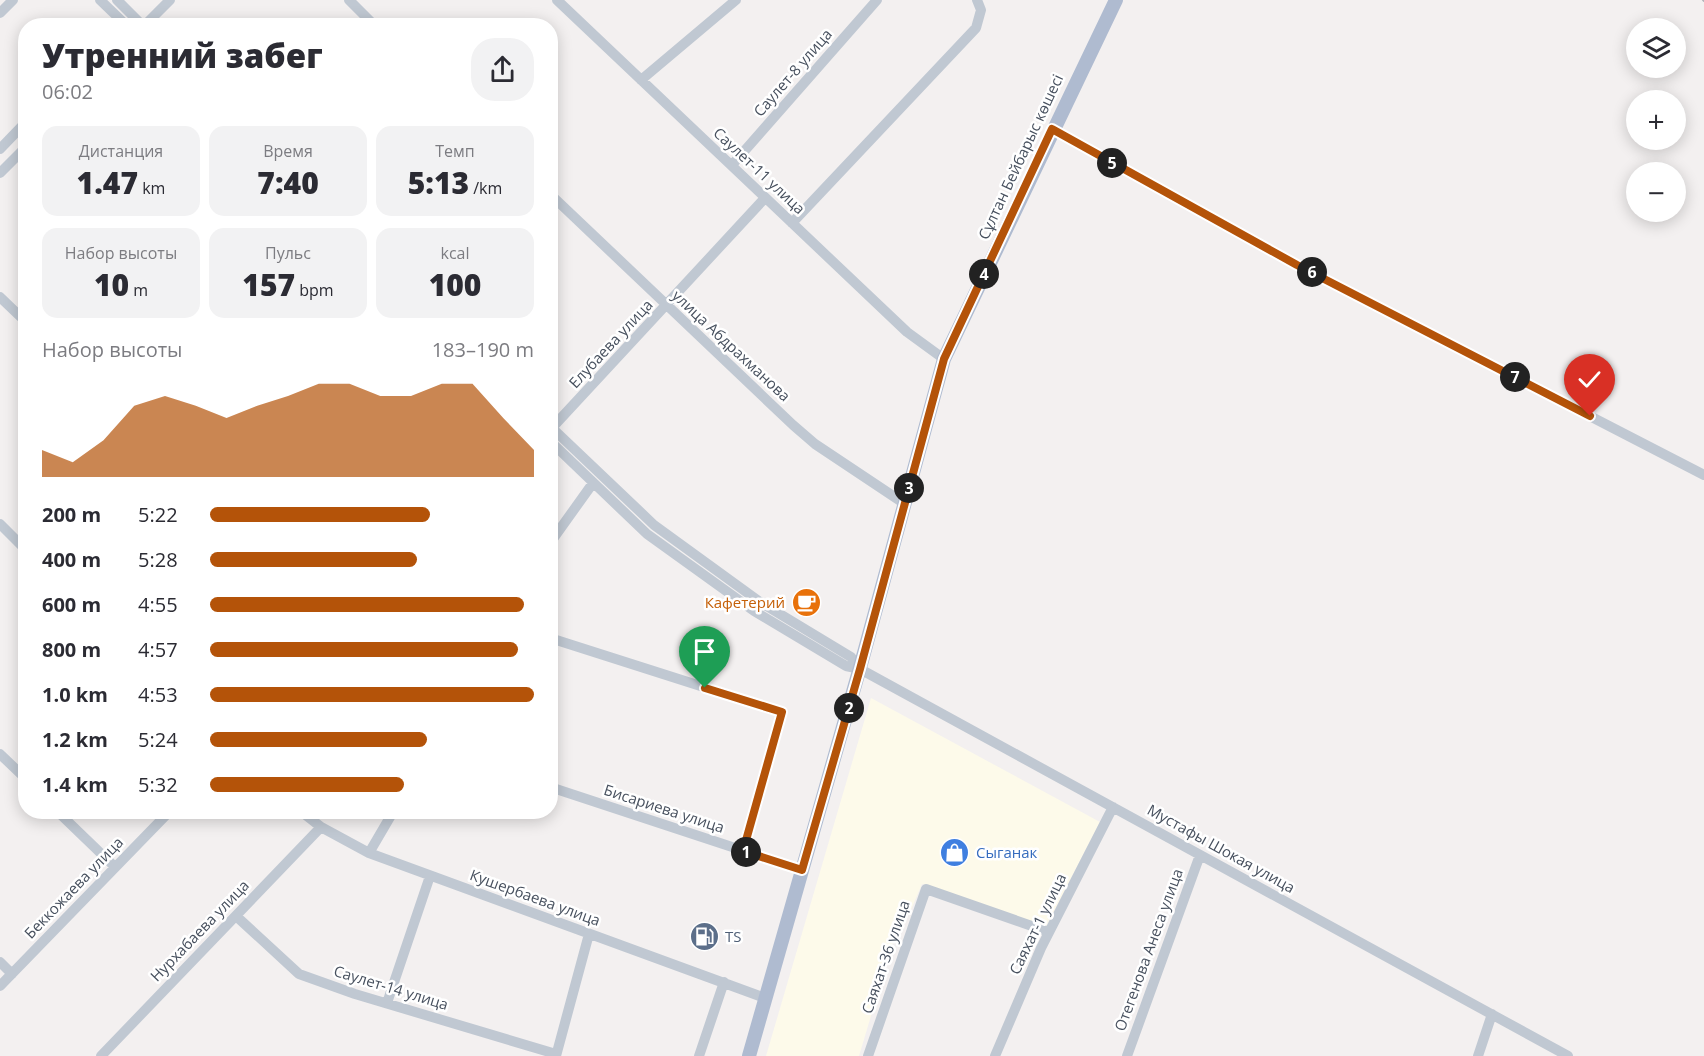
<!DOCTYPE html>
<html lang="ru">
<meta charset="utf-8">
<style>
body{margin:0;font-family:"Open Sans",sans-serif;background:#f2f2f3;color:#2b2b33;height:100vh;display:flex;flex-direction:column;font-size:22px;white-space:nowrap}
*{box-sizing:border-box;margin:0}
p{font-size:20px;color:#7c7c81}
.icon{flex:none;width:33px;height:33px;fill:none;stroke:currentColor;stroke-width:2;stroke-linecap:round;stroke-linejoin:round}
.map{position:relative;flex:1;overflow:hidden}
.panel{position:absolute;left:18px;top:18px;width:540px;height:801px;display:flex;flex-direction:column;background:#fff;border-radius:24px;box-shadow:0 3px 15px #0003}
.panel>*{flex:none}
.fabs{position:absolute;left:1626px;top:18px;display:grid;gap:12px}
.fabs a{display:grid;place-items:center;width:60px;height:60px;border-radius:50%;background:#fff;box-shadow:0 3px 15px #0003;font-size:30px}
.pin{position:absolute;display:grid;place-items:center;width:51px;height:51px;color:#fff;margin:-62px -26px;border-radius:50% 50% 50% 0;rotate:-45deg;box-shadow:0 0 6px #0007}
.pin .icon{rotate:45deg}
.km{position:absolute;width:30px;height:30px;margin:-15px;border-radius:50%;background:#222;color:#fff;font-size:16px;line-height:30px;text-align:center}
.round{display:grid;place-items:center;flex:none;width:63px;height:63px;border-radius:24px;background:#f2f2f3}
.head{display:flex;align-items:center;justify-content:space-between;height:102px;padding:0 24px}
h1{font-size:33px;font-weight:800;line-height:45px}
.figures{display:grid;grid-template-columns:repeat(3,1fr);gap:9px;height:102px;padding:6px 24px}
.figures div{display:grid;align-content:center;border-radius:15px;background:#f2f2f3;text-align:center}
.figures b{font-size:30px;font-weight:800}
.figures small{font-size:16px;font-weight:400}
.figures p{font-size:16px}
.chart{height:168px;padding:12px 24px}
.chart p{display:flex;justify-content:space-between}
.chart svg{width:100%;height:108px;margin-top:6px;fill:#b45309;opacity:.7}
ul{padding:0 24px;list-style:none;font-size:20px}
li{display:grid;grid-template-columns:96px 72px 1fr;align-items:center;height:45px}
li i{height:15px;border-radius:8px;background:#b45309}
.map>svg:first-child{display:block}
.commercial{fill:#fdfaea}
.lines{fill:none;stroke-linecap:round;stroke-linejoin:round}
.minor{stroke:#c0c8d2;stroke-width:10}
.major{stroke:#afbbd0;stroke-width:14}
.rail{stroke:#b2b4bb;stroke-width:2}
.route-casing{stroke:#fff;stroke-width:12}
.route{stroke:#b45309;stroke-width:8}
.labels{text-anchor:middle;stroke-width:5;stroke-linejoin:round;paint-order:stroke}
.street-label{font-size:15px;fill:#47505e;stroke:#fff}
.food-label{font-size:15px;fill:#c56008;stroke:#fff;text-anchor:end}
.shop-label{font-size:15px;fill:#366cbe;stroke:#fff;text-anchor:start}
.service-label{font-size:15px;fill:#4e5e75;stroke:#fff;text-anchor:start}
</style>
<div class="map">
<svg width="1704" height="1056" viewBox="0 0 1704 1056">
<rect width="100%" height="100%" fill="#f3f0f0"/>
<path class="commercial" d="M871,698L1100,822L1045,928L922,884L910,912L900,919L859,1056H766Z"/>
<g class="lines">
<path class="minor" d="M100,0L127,26
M117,0L143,26
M349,0L375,26
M557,0L907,332L944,359
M0,13L13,0
M144,26L170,0
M641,80L736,0
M1052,129L1297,265L1704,475
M0,149L26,122
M732,165L877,0
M0,173L26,147
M550,194L793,425L815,444L905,504
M792,223L976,28L981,10L977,0
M0,297L26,322
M550,426L654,525L760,602L851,657L860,669
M550,430L765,198
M550,441L647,534L754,611L846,666L860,669L1568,1056
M0,524L26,550
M550,543L593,483
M550,638L782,712L743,851
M0,754L26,779
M550,787L802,870
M58,812L115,867
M302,812L321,827L369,853L765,998
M369,853L393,812
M236,916L299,974L355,994L556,1054
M0,962L12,974
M0,986L169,812
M387,1003L430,876
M101,1056L321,827
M556,1056L589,934
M699,1056L724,982
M868,1056L926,889L1049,932
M995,1056L1041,948L1113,807
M1127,1056L1200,855
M1478,1056L1492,1014"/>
<path class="major" d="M749,1056L861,664L944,359L1116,0"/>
<path class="rail" d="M1703,0L1704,1"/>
</g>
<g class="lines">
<defs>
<path id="route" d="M705,688L782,712L743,851L802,870L860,669L944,359L1052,129L1297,265L1590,416"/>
</defs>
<use href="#route" class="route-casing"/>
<use href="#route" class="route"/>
</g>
<defs>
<symbol id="cafe-disc" viewBox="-11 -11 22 22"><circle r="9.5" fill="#e8710a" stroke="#fff"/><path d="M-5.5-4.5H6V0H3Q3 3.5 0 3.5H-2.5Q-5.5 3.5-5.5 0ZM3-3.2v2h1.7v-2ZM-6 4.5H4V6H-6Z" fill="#fff"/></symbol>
<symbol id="shop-disc" viewBox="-11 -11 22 22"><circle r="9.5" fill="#3f7fe0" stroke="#fff"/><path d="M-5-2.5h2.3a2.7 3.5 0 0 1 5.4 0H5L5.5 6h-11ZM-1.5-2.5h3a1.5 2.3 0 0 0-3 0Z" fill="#fff"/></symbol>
<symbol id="fuel-disc" viewBox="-11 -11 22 22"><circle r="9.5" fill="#5c6f8a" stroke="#fff"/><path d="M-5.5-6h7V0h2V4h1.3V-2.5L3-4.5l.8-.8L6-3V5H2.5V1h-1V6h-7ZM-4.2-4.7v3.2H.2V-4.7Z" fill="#fff"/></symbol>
</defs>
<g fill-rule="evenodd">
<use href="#cafe-disc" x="790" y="586" width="33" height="33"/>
<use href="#shop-disc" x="938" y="836" width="33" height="33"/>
<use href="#fuel-disc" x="688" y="920" width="33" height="33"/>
</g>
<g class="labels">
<g class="street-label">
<text transform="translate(793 73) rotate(-49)" y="5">Саулет-8 улица</text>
<text transform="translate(1021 157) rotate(-65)" y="5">Сұлтан Бейбарыс көшесі</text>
<text transform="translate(759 171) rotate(43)" y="5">Саулет-11 улица</text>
<text transform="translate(611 344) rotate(-47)" y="5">Елубаева улица</text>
<text transform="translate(731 346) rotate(43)" y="5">улица Абдрахманова</text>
<text transform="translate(664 809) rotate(18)" y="5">Бисариева улица</text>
<text transform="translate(1221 849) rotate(29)" y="5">Мустафы Шокая улица</text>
<text transform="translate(74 888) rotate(-46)" y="5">Беккожаева улица</text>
<text transform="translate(535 898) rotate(20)" y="5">Кушербаева улица</text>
<text transform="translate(1038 924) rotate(-64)" y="5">Саяхат-1 улица</text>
<text transform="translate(200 931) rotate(-46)" y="5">Нурхабаева улица</text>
<text transform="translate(1149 950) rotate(-70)" y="5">Отегенова Анеса улица</text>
<text transform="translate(886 957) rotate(-71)" y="5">Саяхат-36 улица</text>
<text transform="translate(391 988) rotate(17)" y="5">Саулет-14 улица</text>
</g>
<g class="food-label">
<text x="785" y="608">Кафетерий</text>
</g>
<g class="shop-label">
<text x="976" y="858">Сыганак</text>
</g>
<g class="service-label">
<text x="725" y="942">TS</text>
</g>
</g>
</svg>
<div class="fabs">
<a><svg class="icon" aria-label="layers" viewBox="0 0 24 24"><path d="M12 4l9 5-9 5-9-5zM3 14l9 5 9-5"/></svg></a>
<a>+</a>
<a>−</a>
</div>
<div class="pin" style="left:705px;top:688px;background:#1e9e55"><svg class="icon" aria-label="arrive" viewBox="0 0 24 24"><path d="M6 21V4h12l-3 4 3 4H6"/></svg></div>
<div class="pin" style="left:1590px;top:416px;background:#d93025"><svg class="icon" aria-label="check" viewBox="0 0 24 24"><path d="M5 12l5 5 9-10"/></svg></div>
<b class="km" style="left:746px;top:852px">1</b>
<b class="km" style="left:849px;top:708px">2</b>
<b class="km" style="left:909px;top:488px">3</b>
<b class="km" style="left:984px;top:274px">4</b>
<b class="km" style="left:1112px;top:163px">5</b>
<b class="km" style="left:1312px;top:272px">6</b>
<b class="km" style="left:1515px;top:377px">7</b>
<section class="panel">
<div class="head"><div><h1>Утренний забег</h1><p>06:02</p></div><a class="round"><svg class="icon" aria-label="share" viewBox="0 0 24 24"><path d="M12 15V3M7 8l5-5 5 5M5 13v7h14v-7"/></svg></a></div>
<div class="figures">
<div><p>Дистанция</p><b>1.47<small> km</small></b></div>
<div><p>Время</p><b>7:40</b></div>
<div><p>Темп</p><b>5:13<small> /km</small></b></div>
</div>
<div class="figures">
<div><p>Набор высоты</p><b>10<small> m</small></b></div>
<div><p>Пульс</p><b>157<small> bpm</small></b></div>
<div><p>kcal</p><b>100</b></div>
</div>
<div class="chart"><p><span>Набор высоты</span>183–190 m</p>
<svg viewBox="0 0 160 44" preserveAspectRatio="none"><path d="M0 44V33L10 38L20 29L30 15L40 11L50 15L60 20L70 15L80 11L90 6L100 6L110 11L120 11L130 6L140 6L150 20L160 33V44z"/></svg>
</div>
<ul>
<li><b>200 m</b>5:22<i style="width:68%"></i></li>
<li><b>400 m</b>5:28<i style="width:64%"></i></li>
<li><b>600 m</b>4:55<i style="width:97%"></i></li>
<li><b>800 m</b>4:57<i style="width:95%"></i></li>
<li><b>1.0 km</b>4:53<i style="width:100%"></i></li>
<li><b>1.2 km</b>5:24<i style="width:67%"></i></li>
<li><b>1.4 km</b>5:32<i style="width:60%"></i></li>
</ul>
</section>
</div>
